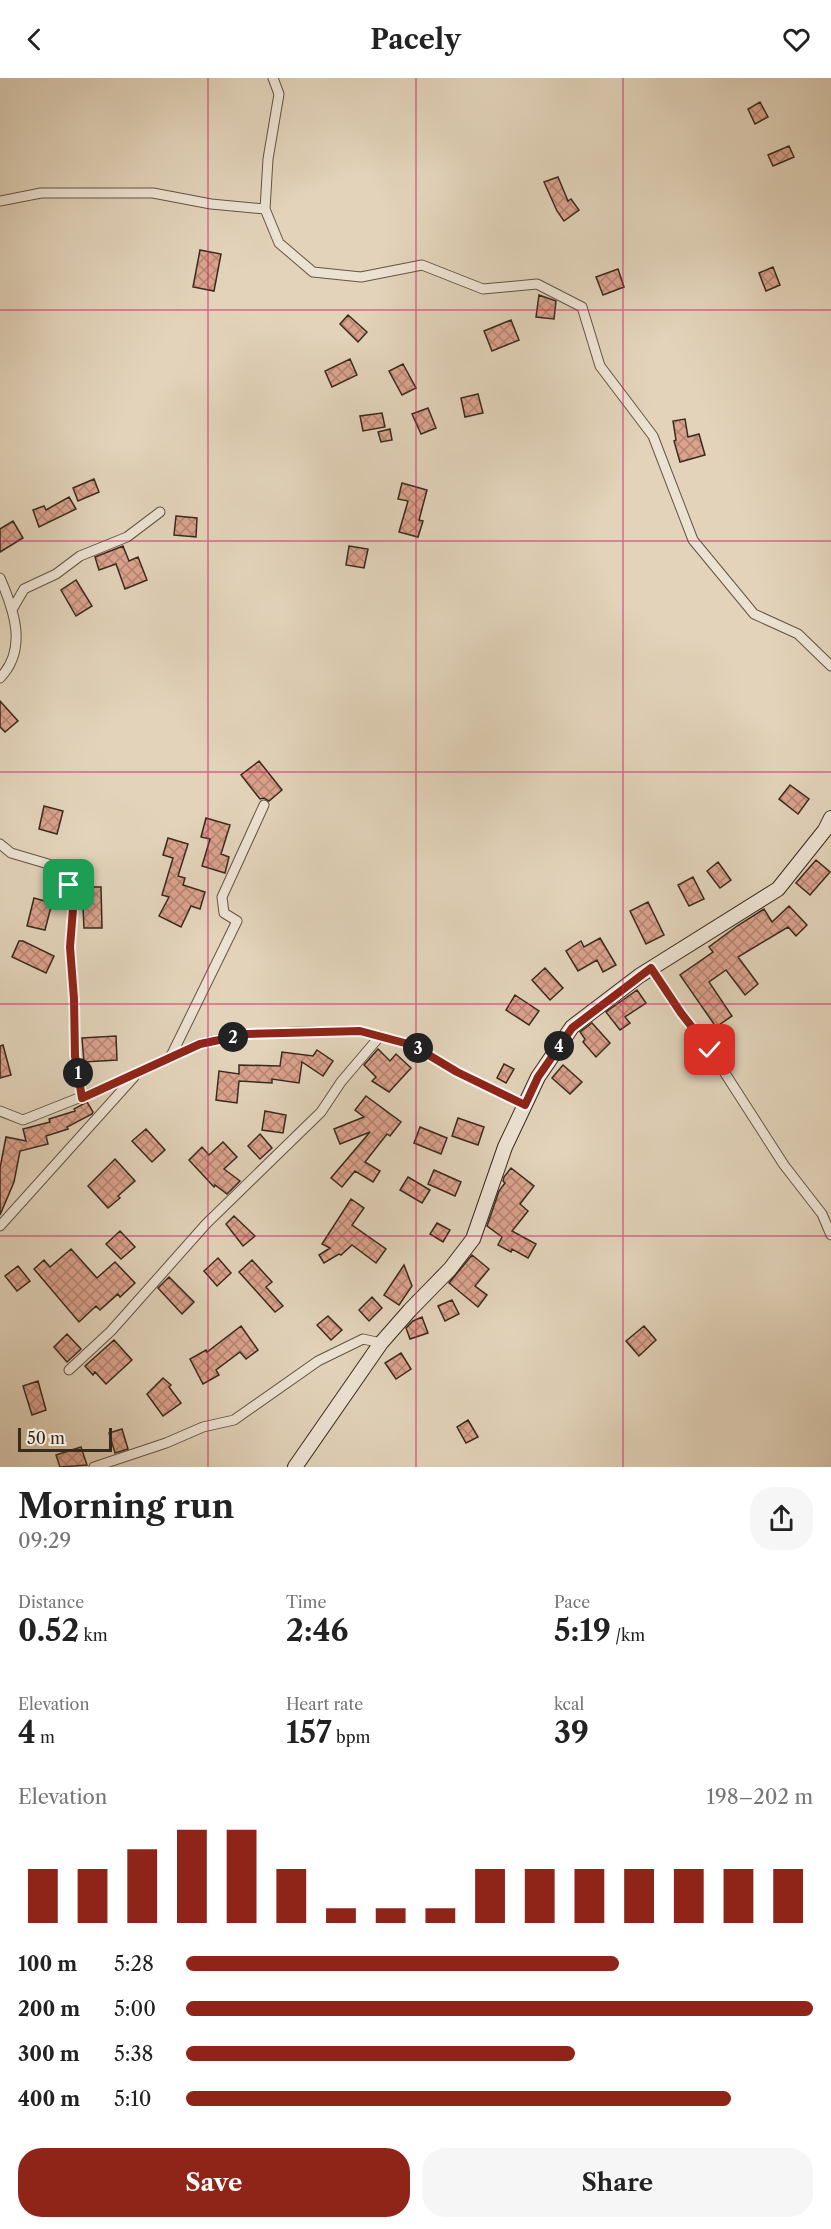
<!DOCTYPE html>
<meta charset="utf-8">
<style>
body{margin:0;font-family:"Libre Caslon Text",serif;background:#f6f6f6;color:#222;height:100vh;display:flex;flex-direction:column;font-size:22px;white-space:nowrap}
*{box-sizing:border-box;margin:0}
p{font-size:20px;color:#767676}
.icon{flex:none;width:33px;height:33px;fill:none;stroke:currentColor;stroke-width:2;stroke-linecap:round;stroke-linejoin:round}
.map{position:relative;height:1389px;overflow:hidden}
.sheet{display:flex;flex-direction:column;background:#fff;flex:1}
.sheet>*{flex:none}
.scale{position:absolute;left:18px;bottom:15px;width:94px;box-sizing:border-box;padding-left:6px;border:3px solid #3a2a1c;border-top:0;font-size:16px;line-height:21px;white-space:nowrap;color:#3a2a1c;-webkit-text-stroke:4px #ece2d2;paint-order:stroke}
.pin{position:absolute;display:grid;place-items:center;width:51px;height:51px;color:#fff;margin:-26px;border-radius:12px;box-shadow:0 3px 9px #0006}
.km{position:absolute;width:30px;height:30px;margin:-15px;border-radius:50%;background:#222;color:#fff;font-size:16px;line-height:30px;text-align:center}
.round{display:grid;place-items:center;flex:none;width:63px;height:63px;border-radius:24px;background:#f6f6f6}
.summary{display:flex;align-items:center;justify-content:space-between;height:102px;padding:0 18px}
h1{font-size:33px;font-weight:800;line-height:45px}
.stats{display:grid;grid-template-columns:repeat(3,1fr);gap:9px;height:102px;padding:6px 18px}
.stats div{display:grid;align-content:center}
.stats b{font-size:30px;font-weight:800}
.stats small{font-size:16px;font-weight:400}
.stats p{font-size:16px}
.chart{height:168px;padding:12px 18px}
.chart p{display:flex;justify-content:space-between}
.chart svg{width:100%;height:108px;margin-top:6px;stroke:#8f2418;stroke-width:6}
.button{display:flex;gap:12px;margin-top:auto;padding:12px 18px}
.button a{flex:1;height:69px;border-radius:24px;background:#8f2418;color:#fff;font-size:24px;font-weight:800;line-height:69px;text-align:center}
.button a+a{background:#f6f6f6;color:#222}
ul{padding:0 18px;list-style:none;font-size:20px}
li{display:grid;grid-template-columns:96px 72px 1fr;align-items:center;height:45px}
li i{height:15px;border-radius:8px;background:#8f2418}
header{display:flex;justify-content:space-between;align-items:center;height:78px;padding:0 18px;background:#fff;font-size:27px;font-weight:800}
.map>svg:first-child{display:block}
.building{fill:url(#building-cross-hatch);stroke:#3a2a1c;stroke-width:1.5}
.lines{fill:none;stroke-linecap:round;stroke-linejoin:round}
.street-casing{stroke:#645444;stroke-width:11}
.secondary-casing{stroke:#3a2a1c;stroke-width:16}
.street{stroke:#ece2d2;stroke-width:9}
.secondary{stroke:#ece2d2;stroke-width:14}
.route-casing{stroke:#fff;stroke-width:12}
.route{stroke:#8f2418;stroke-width:8}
.grid{fill:none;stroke:#c2185b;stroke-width:1.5;stroke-opacity:0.55}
</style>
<header><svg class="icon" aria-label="back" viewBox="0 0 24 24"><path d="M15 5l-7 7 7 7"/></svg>Pacely<svg class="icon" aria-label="heart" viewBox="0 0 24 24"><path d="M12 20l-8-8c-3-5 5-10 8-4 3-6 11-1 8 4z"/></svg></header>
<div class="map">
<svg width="831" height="1389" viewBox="0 0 831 1389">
<defs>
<pattern id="building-cross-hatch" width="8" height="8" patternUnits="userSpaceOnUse" patternTransform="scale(1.5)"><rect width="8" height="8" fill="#dba28d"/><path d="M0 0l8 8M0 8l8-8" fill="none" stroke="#b38472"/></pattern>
</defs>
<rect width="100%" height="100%" fill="#e2d3ba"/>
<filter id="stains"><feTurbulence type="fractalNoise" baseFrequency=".00333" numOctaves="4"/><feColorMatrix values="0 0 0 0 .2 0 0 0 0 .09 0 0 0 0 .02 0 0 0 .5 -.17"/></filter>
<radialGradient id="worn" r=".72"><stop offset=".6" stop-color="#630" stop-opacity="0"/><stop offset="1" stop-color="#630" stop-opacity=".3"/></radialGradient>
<path class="building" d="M760,24L768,39L755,46L748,31Z
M789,68L794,79L773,88L768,77Z
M558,99L568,123L571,121L579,132L564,143L557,133L544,104Z
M200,172L221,176L214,213L193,209Z
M773,189L780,207L766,213L759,195Z
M618,191L624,209L603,217L596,199Z
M539,217L556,223L554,241L536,239Z
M348,237L367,254L358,264L340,246Z
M511,242L519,262L492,273L484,253Z
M350,281L357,297L332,309L325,293Z
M403,286L416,310L402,317L389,293Z
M478,316L483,335L465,339L461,320Z
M428,330L436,350L421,356L412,336Z
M382,335L385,349L363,353L360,338Z
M685,341L688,359L699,356L705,377L680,384L674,363L676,362L673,343Z
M390,351L392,362L381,364L378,354Z
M94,401L99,414L78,423L73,410Z
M402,405L427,412L419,442L423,443L418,459L399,454L408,423L398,421Z
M69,419L76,431L39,449L33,432L44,428L46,432Z
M176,438L197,440L196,459L174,457Z
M13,443L23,460L0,474V451Z
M123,468L129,483L138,479L147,502L125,511L116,486L99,492L95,479Z
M349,468L368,471L364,490L346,487Z
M76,502L92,528L76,538L61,512Z
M0,623L18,643L5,654L0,649Z
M259,683L282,712L269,723L264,720L260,721L241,697Z
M790,707L809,721L798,736L779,721Z
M44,728L63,733L57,756L39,751Z
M206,740L230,747L221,776L229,779L225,795L202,788L210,761L201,759Z
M168,760L188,766L178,798L185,800L183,807L205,814L200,831L191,828L181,849L159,838L169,819L162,817L173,780L163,777Z
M816,782L830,794L810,817L796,805Z
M718,784L731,802L720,810L707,793Z
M693,799L704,821L689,828L678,807Z
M82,809H101L102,850H84Z
M34,820L52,825L45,852L27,848Z
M648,824L664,857L646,866L630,833Z
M789,828L807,847L796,858L788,849L738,879L758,906L745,917L726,892L709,904L732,938L716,949L680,897L713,874L709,869L737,848L764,831L772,844Z
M600,860L616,887L603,894L597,882L578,893L566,873L581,863L584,869Z
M19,863H23L54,878L46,895L12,879Z
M545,890L563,910L550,922L532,902Z
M637,912L646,925L625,939L630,945L620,952L606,934Z
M515,917L539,933L529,947L506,932Z
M592,945L610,965L596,979L583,964L585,961L580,954Z
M116,958L117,982L84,984L82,960Z
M3,967L11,997L0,1000V968Z
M378,971L390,983L396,976L411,990L389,1014L372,1003L376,999L364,987Z
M317,972L333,983L323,998L302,984L299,1005L272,1001V1005L239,1003L237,1025L216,1022L219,993L239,996V987L280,988L282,974L313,978Z
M504,986L514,991L506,1005L497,1000Z
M563,987L582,1004L570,1016L552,1000Z
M366,1018L401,1044L390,1058L387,1056L365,1084L380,1093L373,1104L355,1093L342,1109L331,1100L370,1054L340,1066L334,1051L364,1039L355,1032Z
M87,1024L93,1034L92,1036L67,1049L68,1051L46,1058L48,1066L20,1073L14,1104L0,1137V1090L6,1059L26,1063L23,1051L50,1044L49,1041L75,1033L74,1031Z
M265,1033L286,1037L283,1055L262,1052Z
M458,1040L484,1049L478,1067L452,1058Z
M420,1049L447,1060L441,1076L414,1065Z
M146,1051L165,1072L152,1084L132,1063Z
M260,1056L272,1070L260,1081L248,1068Z
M223,1064L237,1079L224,1091L240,1103L227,1116L215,1107L214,1109L189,1082L202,1069L209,1077Z
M115,1081L135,1103L118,1118L120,1120L108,1130L88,1108Z
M511,1090L534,1108L520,1126L528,1133L512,1153L536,1166L528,1180L512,1171L511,1174L498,1167L502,1159L487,1148L499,1113L505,1105L503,1103L504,1099Z
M434,1092L461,1104L455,1118L428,1106Z
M408,1099L430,1112L422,1125L400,1112Z
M351,1121L364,1130L352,1147L386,1171L376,1185L352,1167L341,1177L339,1176L324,1185L319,1177L330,1170L322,1166Z
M234,1138L255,1158L243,1168L226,1146Z
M437,1145L450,1152L443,1164L430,1156Z
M120,1153L135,1169L121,1181L106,1166Z
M71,1171L97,1200L115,1184L135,1205L120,1219L118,1216L100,1232L96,1228L79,1244L34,1191L44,1182L50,1189Z
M472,1177L489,1191L475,1208L487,1217L478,1229L449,1205Z
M218,1180L231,1195L217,1208L204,1193Z
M252,1182L272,1204L266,1209L283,1228L275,1234L239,1194Z
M404,1187L412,1208L399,1227L384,1217Z
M18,1188L30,1203L17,1213L5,1198Z
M169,1199L194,1224L182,1236L158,1210Z
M372,1219L382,1230L369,1243L359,1232Z
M452,1222L459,1236L445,1243L438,1228Z
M328,1238L342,1252L331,1262L317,1247Z
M422,1239L428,1255L410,1261L406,1250L413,1243Z
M241,1248L258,1272L246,1281L240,1274L216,1292L219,1297L203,1306L190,1281L206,1272L207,1274Z
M644,1248L656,1262L639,1278L626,1263Z
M67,1256L81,1271L67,1284L54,1269Z
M114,1262L132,1282L106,1306L95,1294L93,1297L85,1288Z
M401,1275L411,1291L396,1301L385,1285Z
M163,1300L171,1307L169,1309L181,1325L163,1338L147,1316Z
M38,1303L46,1332L32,1337L23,1308Z
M468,1342L478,1359L466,1365L457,1349Z
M122,1351L128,1371L115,1375L109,1355Z
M81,1369L87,1387L60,1389L56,1377Z"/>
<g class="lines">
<defs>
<path id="street" d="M273,0L279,16L268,81L265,131L279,165L313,194L361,199L422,187L483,211L537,206L582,229L600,288L653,358L693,462L754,536L798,556L831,588
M0,123L41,115H153L211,126L265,131
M0,500C14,532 28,571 0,600
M13,530L24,511L56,496L80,478L127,459L160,434
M0,766L11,775L55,788L69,808L73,831L70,869L74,921L75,979L82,1020
M651,890L681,935L710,972L784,1087L822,1136L831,1157
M171,978L237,843L224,835L222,819L264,727
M0,1033L23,1042L114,1006L199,966L247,956L298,954L360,953L412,967L457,994L525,1027
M0,1148L134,999
M69,1292L111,1253L206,1146L321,1034L341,1004L380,958
M94,1389L166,1365L203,1349L234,1342L318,1283L363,1261L381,1265"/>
<path id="secondary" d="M295,1389L381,1265L410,1232L450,1191L473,1161L505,1069L538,999L572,949L639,898L778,811L825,752L831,740"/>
</defs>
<use href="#street" class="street-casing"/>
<use href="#secondary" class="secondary-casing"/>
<use href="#street" class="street"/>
<use href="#secondary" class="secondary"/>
</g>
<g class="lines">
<defs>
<path id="route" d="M69,807L73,831L70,869L74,921L75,978L82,1020L200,966L248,956L360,953L412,967L457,994L525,1027L538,999L572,950L651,890L681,935L710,972"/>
</defs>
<use href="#route" class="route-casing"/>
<use href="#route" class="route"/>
</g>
<path class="grid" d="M208,0V1389M416,0V1389M623,0V1389M0,232H831M0,463H831M0,694H831M0,926H831M0,1158H831"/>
<rect width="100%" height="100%" filter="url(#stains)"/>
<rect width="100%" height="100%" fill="url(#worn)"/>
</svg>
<div class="scale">50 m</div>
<div class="pin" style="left:69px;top:807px;background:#1e9e55"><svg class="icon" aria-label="arrive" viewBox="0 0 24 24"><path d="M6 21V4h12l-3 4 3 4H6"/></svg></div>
<div class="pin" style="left:710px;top:972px;background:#d93025"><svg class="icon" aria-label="check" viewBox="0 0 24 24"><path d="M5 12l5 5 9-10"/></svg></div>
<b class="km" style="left:78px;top:995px">1</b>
<b class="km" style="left:233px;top:959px">2</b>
<b class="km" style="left:418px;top:970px">3</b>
<b class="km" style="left:559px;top:968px">4</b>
</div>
<section class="sheet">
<div class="summary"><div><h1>Morning run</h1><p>09:29</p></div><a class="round"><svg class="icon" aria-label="share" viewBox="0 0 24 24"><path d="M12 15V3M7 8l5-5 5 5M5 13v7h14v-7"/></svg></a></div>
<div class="stats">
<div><p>Distance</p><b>0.52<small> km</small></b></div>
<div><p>Time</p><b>2:46</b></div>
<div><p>Pace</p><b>5:19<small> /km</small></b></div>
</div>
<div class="stats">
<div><p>Elevation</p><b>4<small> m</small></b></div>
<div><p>Heart rate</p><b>157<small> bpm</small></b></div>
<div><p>kcal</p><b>39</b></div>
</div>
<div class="chart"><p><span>Elevation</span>198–202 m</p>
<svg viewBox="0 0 160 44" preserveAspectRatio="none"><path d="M5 44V22M15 44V22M25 44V14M35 44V6M45 44V6M55 44V22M65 44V38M75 44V38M85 44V38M95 44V22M105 44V22M115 44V22M125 44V22M135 44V22M145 44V22M155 44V22"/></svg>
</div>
<ul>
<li><b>100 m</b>5:28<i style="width:69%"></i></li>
<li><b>200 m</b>5:00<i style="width:100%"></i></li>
<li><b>300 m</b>5:38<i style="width:62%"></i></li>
<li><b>400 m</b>5:10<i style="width:87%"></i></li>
</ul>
<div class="button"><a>Save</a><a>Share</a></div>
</section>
